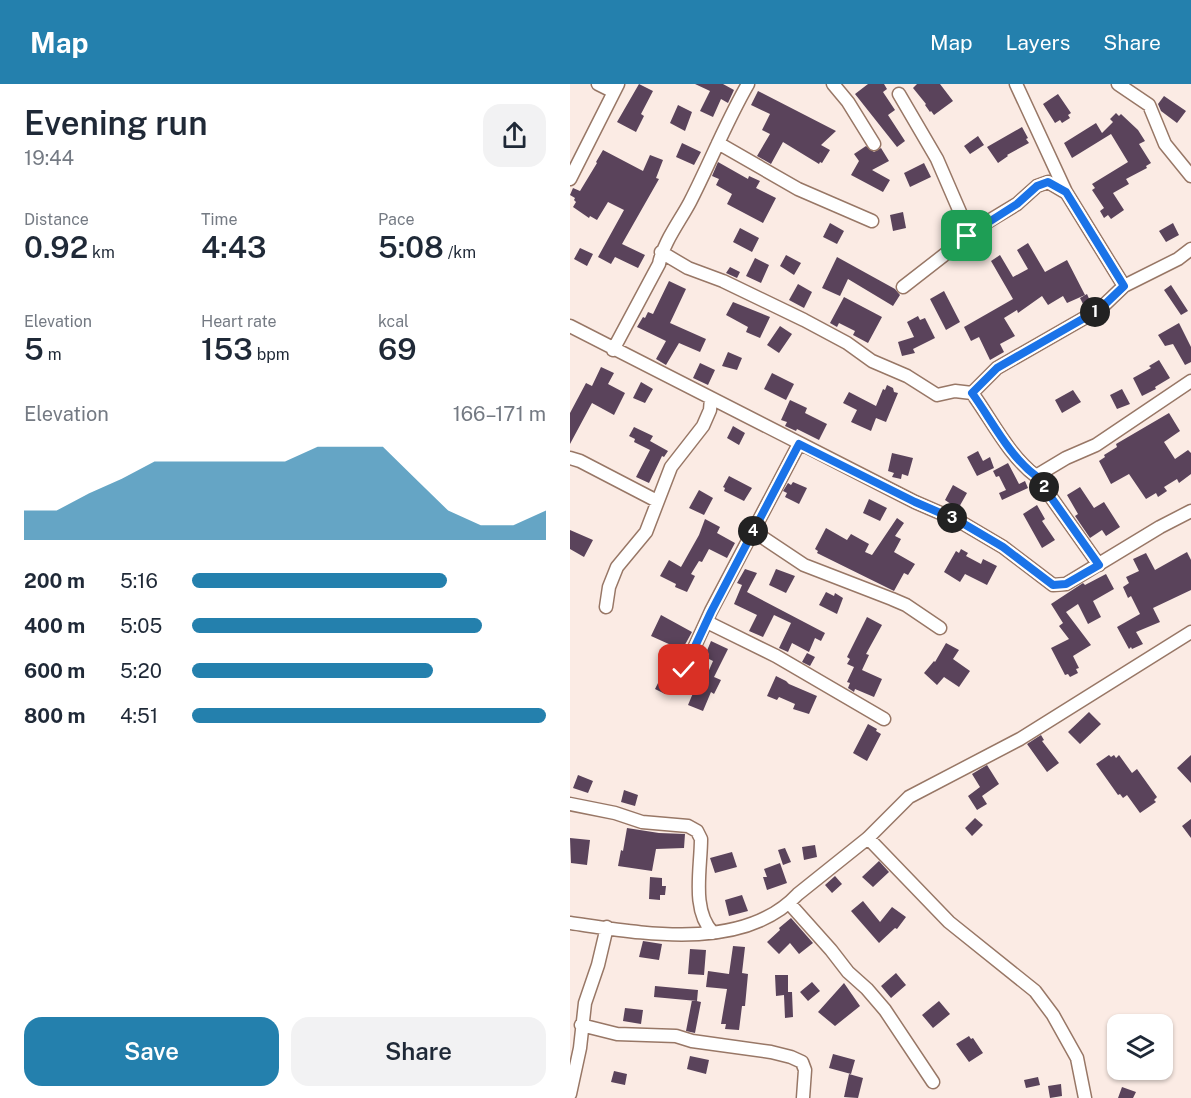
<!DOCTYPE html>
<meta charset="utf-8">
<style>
body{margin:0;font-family:"Public Sans",sans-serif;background:#f2f2f3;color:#1f2937;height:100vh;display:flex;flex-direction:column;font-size:22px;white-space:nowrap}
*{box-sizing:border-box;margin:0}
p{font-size:20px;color:#747a83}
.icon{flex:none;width:33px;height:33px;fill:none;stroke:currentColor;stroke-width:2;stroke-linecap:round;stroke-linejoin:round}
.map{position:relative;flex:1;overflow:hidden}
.drawer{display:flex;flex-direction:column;background:#fff;width:570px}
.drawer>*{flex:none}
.tools{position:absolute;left:537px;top:930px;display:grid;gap:12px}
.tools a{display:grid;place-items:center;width:66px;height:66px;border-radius:12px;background:#fff;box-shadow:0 2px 4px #0004;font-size:30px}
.pin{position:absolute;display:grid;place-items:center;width:51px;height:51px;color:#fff;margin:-26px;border-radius:12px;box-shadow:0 3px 9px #0006}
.km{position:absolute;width:30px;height:30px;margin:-15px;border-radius:50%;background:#222;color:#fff;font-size:16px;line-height:30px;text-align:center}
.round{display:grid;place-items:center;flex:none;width:63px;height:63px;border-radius:18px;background:#f2f2f3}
.head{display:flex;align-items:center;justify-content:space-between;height:102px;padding:0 24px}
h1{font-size:33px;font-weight:600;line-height:45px}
.stats{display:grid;grid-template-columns:repeat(3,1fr);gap:9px;height:102px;padding:6px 24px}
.stats div{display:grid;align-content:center}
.stats b{font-size:30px;font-weight:600}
.stats small{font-size:16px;font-weight:400}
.stats p{font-size:16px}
.chart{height:168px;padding:12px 24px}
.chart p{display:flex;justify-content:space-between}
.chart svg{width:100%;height:108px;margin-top:6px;fill:#2480ad;opacity:.7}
.cta{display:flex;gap:12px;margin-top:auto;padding:12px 24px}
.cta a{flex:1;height:69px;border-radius:18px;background:#2480ad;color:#fff;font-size:24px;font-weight:600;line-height:69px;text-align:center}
.cta a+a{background:#f2f2f3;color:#1f2937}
ul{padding:0 24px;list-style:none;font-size:20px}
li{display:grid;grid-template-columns:96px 72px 1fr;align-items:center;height:45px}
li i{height:15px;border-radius:8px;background:#2480ad}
header{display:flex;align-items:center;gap:36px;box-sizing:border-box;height:84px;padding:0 30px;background:#2480ad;color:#fff}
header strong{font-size:28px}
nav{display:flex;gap:33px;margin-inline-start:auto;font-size:21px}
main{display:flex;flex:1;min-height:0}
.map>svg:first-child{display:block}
.building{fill:#5a435b}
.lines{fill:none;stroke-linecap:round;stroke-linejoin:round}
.minor-casing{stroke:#987766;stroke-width:15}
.minor{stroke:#fff;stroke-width:12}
.route-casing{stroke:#fff;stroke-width:12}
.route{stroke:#1a73e8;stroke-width:8}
</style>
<header>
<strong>Map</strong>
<nav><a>Map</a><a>Layers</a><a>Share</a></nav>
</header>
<main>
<section class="drawer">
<div class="head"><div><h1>Evening run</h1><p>19:44</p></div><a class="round"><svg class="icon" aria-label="share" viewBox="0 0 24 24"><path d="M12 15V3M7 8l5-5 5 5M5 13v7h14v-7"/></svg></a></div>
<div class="stats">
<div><p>Distance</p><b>0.92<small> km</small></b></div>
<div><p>Time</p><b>4:43</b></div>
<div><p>Pace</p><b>5:08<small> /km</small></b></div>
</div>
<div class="stats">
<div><p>Elevation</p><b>5<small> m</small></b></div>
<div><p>Heart rate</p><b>153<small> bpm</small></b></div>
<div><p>kcal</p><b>69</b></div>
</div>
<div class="chart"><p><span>Elevation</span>166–171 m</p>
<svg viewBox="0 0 160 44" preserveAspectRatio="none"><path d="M0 44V32L10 32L20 25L30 19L40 12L50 12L60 12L70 12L80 12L90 6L100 6L110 6L120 19L130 32L140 38L150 38L160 32V44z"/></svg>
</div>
<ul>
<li><b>200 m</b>5:16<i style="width:72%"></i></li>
<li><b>400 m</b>5:05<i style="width:82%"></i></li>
<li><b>600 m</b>5:20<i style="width:68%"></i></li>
<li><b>800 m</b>4:51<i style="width:100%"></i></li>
</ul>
<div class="cta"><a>Save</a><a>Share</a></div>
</section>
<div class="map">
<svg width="621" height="1014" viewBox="0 0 621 1014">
<rect width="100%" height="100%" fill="#fbebe4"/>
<path class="building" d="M69,0L83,7L71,30L74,32L66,48L47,38Z
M125,0H153L164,6L158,19L151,15L143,33L130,27L140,7Z
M298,0H314L317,5L313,8L325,26L318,31L335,57L327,63L285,10Z
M347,0H370L383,17L364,31L361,27L360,28L355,21L356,20L343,4Z
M188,7L266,47L251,61L260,66L252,79L250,78L249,80L213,58L201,80L187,72L200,50L192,46L200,30L181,21Z
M488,10L501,29L498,31L500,34L492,39L490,36L485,39L473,20Z
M594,12L616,27L607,39L591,27L588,20Z
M108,21L122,28L115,47L100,39Z
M546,29L549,32L551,30L568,46L575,57L569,60L581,79L576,82L577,84L556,95L559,100L543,109L554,126L541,135L538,131L534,134L530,127L534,124L522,106L525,104L522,100L558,78L541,50L502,74L494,59L526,39L532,49L543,38L540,35Z
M452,43L458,54L456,55L459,59L437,71L438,72L428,79L417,63Z
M408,52L414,61L400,70L394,62Z
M112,59L131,68L124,81L106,73Z
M296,62L304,68L311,64L319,77L302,86L320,96L313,108L281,91L289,77L284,70Z
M33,66L73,87L80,71L93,76L86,94L89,95L52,160L75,171L68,184L45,173L41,180L28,173L54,126L38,118L27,136L20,132L19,134L3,123L6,118L4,116L5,114L0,111L3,104L10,107L27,79L26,78Z
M148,78L178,95L179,92L190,97L186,104L206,114L193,139L157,120L162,110L146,101L149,95L142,92Z
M354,79L361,93L340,103L334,89Z
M333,128L336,144L323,147L320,131Z
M260,139L274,147L267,160L253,153Z
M603,139L609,151L596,158L589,147Z
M170,144L189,154L182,168L163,158Z
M458,159L475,188L497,176L515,211L497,219L493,212L478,221L472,212L448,229L447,226L434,234L445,252L430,260L434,268L420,276L409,253L401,257L394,243L443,215L421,177L430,171L443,193L458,185L447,166Z
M10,164L23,170L17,182L4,175Z
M216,171L231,179L224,191L210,182Z
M267,173L325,205L330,211L323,222L278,195L270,212L252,204Z
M185,174L199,181L191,199L176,192Z
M160,183L170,188L167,194L156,189Z
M99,197L116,205L100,239L136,255L130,268L109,259L96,281L86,275L96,257L67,243L73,233L75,234L78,228L83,230Z
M228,200L242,208L234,224L219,216Z
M601,201L618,227L611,231L594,206Z
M374,207L390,238L376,246L360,215Z
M517,210L521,219L514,222L510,214Z
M274,213L312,233L298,259L283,251L285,247L269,239L267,243L260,239Z
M163,218L200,233L190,254L176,248L178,243L156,231Z
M348,232L350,236L355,234L365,254L343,265L345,269L332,272L328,258L344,253L337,238Z
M609,239L621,263V278L615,281L603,260L595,262L588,251Z
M210,242L222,250L209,269L197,261Z
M158,268L172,274L167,286L152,282Z
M589,276L600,294L585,303L586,305L572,312L563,294L581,284L579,282Z
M130,279L145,286L138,301L123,294Z
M31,283L44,289L38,300L55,309L44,331L22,319L0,360V329L16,299L22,302Z
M202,289L224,300L216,316L194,305Z
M71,298L83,305L75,319L63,314Z
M317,301L323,304L324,308L328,309L316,338L306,334L301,347L281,338L287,326L273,319L279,308L306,322L313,305L315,306Z
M552,305L560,320L547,325L540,311Z
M503,306L511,318L492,329L485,316Z
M220,316L237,324L235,329L257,340L249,356L227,345L226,347L215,342L217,338L211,336Z
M599,329L610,347L594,358L605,375L618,366L621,369V390L609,399L607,395L594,403L597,407L588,413L586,409L576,415L559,390L541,400L529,377L535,373L534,371L547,363L546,360Z
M163,342L175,349L169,361L157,354Z
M64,343L83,352L80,357L98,367L94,373L92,372L79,399L66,393L80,366L64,358L65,355L59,352Z
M408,367L413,377L420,373L424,384L407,392L397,373Z
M322,369L343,374L338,392L332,390L331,395L322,393L324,389L318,387Z
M438,379L449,400L455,397L458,404L432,416L429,409L436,406L429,392L426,393L423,387Z
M159,392L182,404L174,417L154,407L155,404L153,403Z
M223,398L237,404L229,420L215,413L217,409L213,407L218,399L221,401Z
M383,401L397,409L388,425L375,416Z
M510,403L524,424L534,418L550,443L536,452L532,446L520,454L505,432L508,430L497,411Z
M129,406L143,414L134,431L119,424Z
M299,415L317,424L310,437L293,429Z
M467,421L475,435L472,437L485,456L472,464L453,430Z
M327,434L334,439L325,452L331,455L324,468L345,480L338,491L334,489L324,507L253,472L247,469L248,467L245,465L256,444L277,456L281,450L299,460L295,468L302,471Z
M135,435L150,443L147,449L165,459L157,474L139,465L132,478L129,477L121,490L125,492L117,508L105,503L106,500L90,492L99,476L111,483L129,451Z
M0,446L23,456L14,473L0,465Z
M391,465L398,469L396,472L411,480L413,475L427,482L417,501L395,490L390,498L374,488L386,467L389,469Z
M617,468L621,476V506L583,524L590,538L566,548L573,560L562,565L561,563L559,565L547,543L570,530L561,512L558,514L553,503L559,499L556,493L569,487L563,475L576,469L585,486Z
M175,485L187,489L177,508L255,549L251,557L245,554L239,568L222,559L218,568L209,564L221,539L204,531L193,553L179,547L187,531L164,520L172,501L167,499Z
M206,485L225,492L216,509L199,501Z
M536,490L544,505L523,517L531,533L518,540L508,520L496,528L521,561L503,572L509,584L506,585L508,589L500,593L498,590L495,591L481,564L499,555L489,542L493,539L481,520L513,499L515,501Z
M256,508L264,512L265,509L273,514L267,530L249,521Z
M91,531L122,548L112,566L81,552Z
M297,533L312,541L296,570L299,571L292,586L312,595L304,613L285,605L284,608L278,604L280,599L277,598L284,583L277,580L280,575L277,573Z
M141,557L158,565L144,593L151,596L144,610L141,608L133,627L118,621L126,602L128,603L134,592L136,593L143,577L137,574L139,570L136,569Z
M376,559L389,566L383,575L400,587L389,603L374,593L367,601L354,589L364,577L365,578Z
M237,569L245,573L240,582L232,578Z
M206,592L216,597L219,600L247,612L239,630L223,625L225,620L209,613L207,616L197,612Z
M91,593L102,598L95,610L85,605Z
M519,628L531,640L510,660L498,648Z
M298,640L307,645L306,647L311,650L297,677L283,669Z
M471,651L474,656L472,657L489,679L477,688L457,660Z
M539,671L541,673L544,671L546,674L549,671L562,689L567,685L587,713L584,716L586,718L570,729L557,711L553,714L550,710L548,711L526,680Z
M621,671V699L607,684Z
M417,681L429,700L412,712L417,720L407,726L398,712L410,703L402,690Z
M8,691L23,697L18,709L3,704Z
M54,706L68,711L65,722L51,718Z
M405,734L413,741L402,752L395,744Z
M621,735V754L612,742Z
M57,744L89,749L115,750L114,764L86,765L82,787L48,782L51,766L53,767Z
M0,754L20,756L17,781L1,779Z
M245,761L247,773L234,776L232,763Z
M215,764L221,778L213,781L208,766Z
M162,768L167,783L145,789L140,774Z
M309,777L319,788L303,803L292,793Z
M210,779L217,799L197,806L193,793H197L194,785Z
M265,792L272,800L262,809L255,801Z
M80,793L92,794V802H96L95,811H90V816L79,815Z
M172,811L178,827L159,832L155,816Z
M293,817L310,838L322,823L336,833L327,845L325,844L309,859L281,827Z
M221,834L243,859L229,870L220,859L209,870L197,858L210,846L209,844Z
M73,857L92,860L89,876L69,873Z
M163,862L175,863L172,889L178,890L175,922H172L169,946L155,945L156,940H151L157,905L136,903L138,887L159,890Z
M120,865L136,866L134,891L118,890Z
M326,889L336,901L321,914L311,902Z
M205,891H218V908H222L223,933L215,934L214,911L206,912Z
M242,898L250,907L238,917L230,908Z
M274,899L290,922L265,942L248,928Z
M85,902L128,906L127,917L84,913Z
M122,916L131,918L125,949L116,947Z
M369,917L380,930L363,944L352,931Z
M55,924L73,926L71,940L53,937Z
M399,952L401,955L403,954L413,969L399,978L386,960Z
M263,970L285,976L281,990L259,984Z
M120,972L139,976L136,990L117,985Z
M44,987L57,990L55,1001L41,998Z
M279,990L293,994L288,1014L274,1013Z
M468,993L470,1001L456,1004L454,996Z
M491,1000L492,1012L480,1014L478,1002Z
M552,1003L566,1008L563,1014H548Z"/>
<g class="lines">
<defs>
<path id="minor" d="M28,0L44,8
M263,0L278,18L304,60
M446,0L496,108L554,202
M548,0L579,21L595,60L621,92
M329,10L367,75L393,135L404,146
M148,59L228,105L302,137
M0,95L48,0
M91,168L118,184L153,197L234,236L277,259L302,277L337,292L367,311L385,307L402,309C421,335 439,372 466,392L529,481
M333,203L387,161L404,146L447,120L467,102L478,98L495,108
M0,242L345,418L389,437L433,463L483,501L496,500L590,443L621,427
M43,266L89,180C93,159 110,137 120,118C140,79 156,38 178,0
M402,309L427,284L530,225L554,202L608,175L621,165
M0,374L10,377L87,417
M466,392L496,374L526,361L621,297
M183,447L234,481L322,515L336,521L370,544
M36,523L39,503L47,483L76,448L101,383L133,342L140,326L141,314
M137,538L206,572L314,635
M114,586L141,527L229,360
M0,720L45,729L72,738L118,742L127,747L131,755C131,785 121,826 143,849
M298,754L379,838L465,907L483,931L507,974L515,1014
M219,819L261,866L278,888L297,905L315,926L363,998
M0,839C71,849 173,869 228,810L298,754L339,713L450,655L621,548
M11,941L47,950L106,952L122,957L201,968L221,973L232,978L235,986L233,1014
M0,1010L10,964L15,919L28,881L37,843"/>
</defs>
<use href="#minor" class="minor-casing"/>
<use href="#minor" class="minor"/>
</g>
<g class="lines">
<defs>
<path id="route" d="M114,586L141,528L229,360L345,418L389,437L433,463L483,501L496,500L529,481L466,392C439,372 421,335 402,309L427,284L530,225L554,202L496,108L478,98L467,102L447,120L397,152"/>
</defs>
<use href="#route" class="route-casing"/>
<use href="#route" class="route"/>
</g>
</svg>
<div class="tools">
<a><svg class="icon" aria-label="layers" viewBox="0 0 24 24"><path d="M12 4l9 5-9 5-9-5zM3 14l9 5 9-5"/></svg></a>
</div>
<div class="pin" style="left:397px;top:152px;background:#1e9e55"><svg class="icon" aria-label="arrive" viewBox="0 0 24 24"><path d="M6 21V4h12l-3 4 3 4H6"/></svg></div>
<div class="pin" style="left:114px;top:586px;background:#d93025"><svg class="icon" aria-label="check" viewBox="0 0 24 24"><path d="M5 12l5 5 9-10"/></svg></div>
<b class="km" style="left:525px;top:228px">1</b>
<b class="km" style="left:474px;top:403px">2</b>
<b class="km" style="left:382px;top:434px">3</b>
<b class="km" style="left:183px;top:447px">4</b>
</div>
</main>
